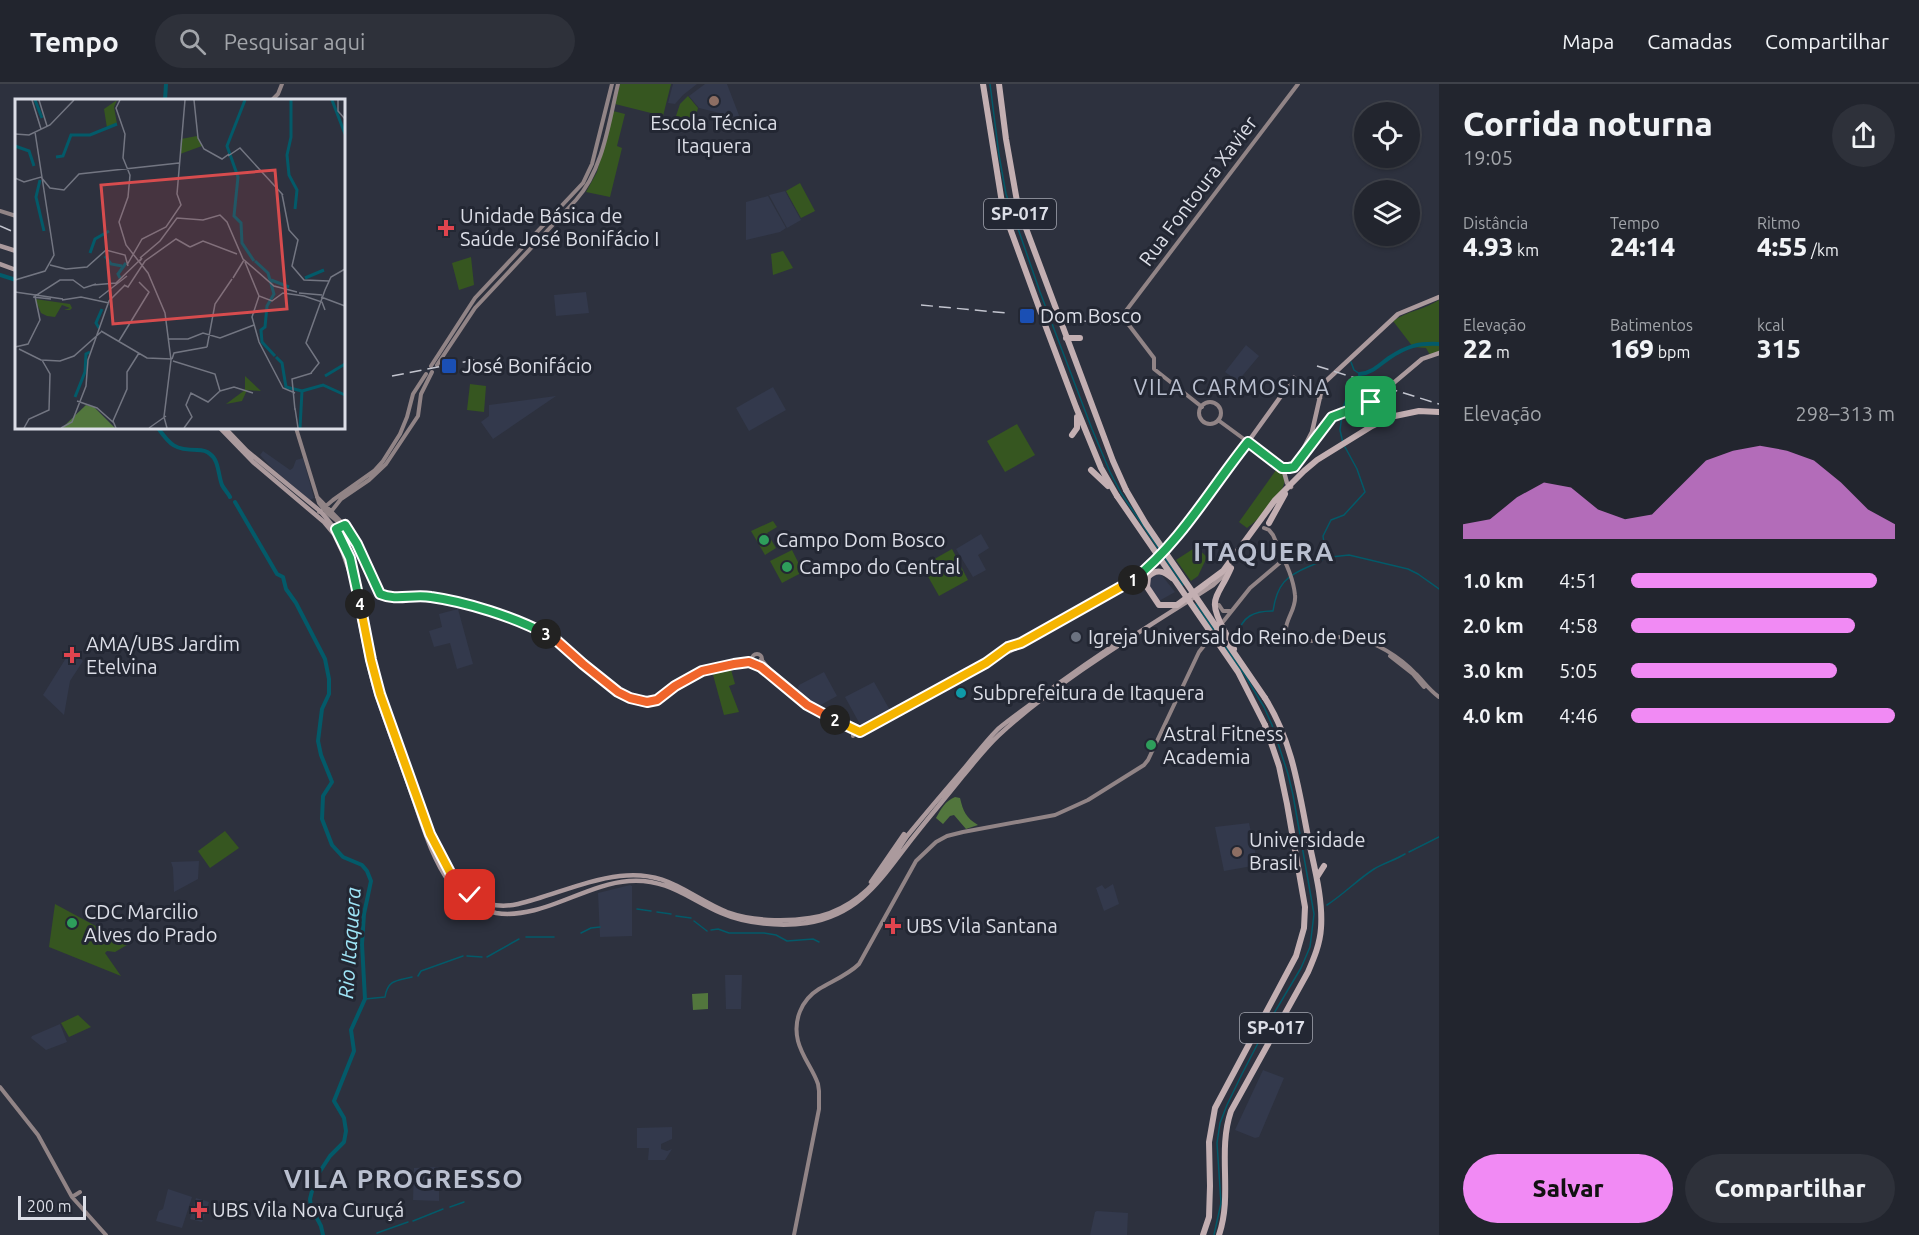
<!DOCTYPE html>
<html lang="pt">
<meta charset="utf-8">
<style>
body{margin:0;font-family:Ubuntu,sans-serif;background:#2e313a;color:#f1f3f6;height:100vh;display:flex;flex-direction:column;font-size:22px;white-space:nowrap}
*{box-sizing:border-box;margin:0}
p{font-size:20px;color:#a2a5aa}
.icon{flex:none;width:33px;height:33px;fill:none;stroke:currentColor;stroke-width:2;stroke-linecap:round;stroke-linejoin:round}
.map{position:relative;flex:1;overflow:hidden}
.side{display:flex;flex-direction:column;background:#22252e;width:480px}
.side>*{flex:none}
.controls{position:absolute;left:1354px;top:18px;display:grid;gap:12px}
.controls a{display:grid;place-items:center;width:66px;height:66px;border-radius:50%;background:#22252e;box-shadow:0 2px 4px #0004,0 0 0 2px #3f424a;font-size:30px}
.scale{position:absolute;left:18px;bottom:15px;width:68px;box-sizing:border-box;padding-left:6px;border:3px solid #dcdee7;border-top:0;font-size:16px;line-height:21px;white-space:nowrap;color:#dcdee7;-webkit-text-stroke:4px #232733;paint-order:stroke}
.pin{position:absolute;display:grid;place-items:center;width:51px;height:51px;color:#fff;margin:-26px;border-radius:12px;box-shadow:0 3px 9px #0006}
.km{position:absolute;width:30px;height:30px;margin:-15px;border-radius:50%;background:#222;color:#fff;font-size:16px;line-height:30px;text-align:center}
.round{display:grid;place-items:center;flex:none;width:63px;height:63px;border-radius:32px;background:#2e313a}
.head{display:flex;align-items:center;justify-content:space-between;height:102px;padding:0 24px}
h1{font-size:33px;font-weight:800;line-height:45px}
.metrics{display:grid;grid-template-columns:repeat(3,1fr);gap:9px;height:102px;padding:6px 24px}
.metrics div{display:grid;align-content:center}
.metrics b{font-size:26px;font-weight:800}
.metrics small{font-size:16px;font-weight:400}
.metrics p{font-size:16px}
.chart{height:168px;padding:12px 24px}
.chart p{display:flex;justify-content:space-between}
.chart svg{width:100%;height:108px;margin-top:6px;fill:#f18af4;opacity:.7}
.primary-button{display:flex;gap:12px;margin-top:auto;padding:12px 24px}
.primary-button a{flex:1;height:69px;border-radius:36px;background:#f18af4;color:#111;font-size:24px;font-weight:800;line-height:69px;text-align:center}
.primary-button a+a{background:#2e313a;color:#f1f3f6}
ul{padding:0 24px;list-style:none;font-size:20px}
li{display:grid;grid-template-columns:96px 72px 1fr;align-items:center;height:45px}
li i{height:15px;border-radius:8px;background:#f18af4}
header{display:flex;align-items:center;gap:36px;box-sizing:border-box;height:84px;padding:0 30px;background:#22252e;border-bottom:2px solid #3f424a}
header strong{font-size:28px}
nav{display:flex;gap:33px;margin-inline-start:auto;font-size:21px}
.search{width:420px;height:54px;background:#2e313a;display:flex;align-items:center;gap:15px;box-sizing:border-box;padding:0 21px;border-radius:33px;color:#a2a5aa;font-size:22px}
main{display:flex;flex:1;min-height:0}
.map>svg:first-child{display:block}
.built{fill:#33394c}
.green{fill:#365620}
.forest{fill:#52763d}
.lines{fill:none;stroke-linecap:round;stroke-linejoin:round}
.stream{stroke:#035a69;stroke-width:1.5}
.river{stroke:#035a69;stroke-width:4}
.secondary{stroke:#918486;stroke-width:4}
.primary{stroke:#ab9a9d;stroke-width:4.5}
.highway{stroke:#c3afb2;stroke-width:6}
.rail{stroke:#c3c5cf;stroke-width:1.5;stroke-dasharray:12 6;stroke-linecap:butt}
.highway-bridge{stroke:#c3afb2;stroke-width:6}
.split-1-casing{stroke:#fff;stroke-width:12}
.split-2-casing{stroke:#fff;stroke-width:12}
.split-3-casing{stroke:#fff;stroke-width:12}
.split-4-casing{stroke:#fff;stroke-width:12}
.split-5-casing{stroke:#fff;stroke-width:12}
.split-1{stroke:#22a559;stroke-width:8}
.split-2{stroke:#f5b400;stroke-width:8}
.split-3{stroke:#f0652b;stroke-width:8}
.split-4{stroke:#22a559;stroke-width:8}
.split-5{stroke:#f5b400;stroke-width:8}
.education-dot{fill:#8d6e63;stroke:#232733;stroke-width:2}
.health-dot{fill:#e0444e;stroke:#232733;stroke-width:2}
.transit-dot{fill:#1a4fb4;stroke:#232733;stroke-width:2}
.leisure-dot{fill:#2e9e5b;stroke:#232733;stroke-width:2}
.worship-dot{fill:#6b7280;stroke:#232733;stroke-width:2}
.culture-dot{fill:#0f9aa8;stroke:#232733;stroke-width:2}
.labels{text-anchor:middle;stroke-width:6;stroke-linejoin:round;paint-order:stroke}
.shield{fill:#232733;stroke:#a4a7b1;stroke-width:1.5}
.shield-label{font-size:18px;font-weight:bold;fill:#dcdee7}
.poi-label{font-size:20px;fill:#dcdee7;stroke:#232733;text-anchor:start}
.street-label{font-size:20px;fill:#dcdee7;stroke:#232733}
.water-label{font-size:21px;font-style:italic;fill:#9fe5f7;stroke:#232733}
.quarter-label{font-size:22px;letter-spacing:1.5px;fill:#bac0d0;stroke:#232733}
.district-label{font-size:26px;font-weight:bold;letter-spacing:1.5px;fill:#bac0d0;stroke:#232733}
.inset-river{fill:none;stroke:#035a69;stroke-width:3}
.inset-road{fill:none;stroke:#737682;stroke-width:1.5}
.view{fill:#d74c4e;fill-opacity:0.15;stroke:#d74c4e;stroke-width:3}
.inset-edge{fill:none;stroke:#dcdee7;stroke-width:3}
</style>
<header>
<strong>Tempo</strong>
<div class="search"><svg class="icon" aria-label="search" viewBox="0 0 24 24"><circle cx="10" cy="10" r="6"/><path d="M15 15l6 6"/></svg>Pesquisar aqui</div>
<nav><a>Mapa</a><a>Camadas</a><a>Compartilhar</a></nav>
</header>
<main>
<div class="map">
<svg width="1439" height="1151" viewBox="0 0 1439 1151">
<rect width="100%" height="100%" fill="#2d313e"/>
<path class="built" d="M673,0H697L683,11L675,20L668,19Z
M705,0H727L740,34L699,24L689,12Z
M785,107L801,136L787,144L769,111Z
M768,112L786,144L780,148L746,156V118Z
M586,208L589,229L556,232L554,211Z
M1246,261L1259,272L1238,297L1225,288Z
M773,303L786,326L749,347L736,324Z
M556,312L493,355L481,338L489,332V321Z
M263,367L290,386L293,384L296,376L303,374L314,414L310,416L308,415L271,383L260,371Z
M981,450L989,464L978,471L986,486L973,493L956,465Z
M1160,489L1175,508L1159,517L1149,501L1150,493Z
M458,525L473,580L457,585L450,559L434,563L429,547L442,543L439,530Z
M71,566L83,577L70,597L64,631L43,611Z
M824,588L837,612L817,623L806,617L796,607L799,601Z
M874,598L891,628L862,644L845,613Z
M1249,739L1258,781L1224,787L1215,743Z
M199,777L198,795L174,808L173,784L171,778Z
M1113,800L1119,820L1104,827L1096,804L1102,801L1105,805Z
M630,801L632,802V852L600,853L598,809Z
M725,891H742L741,925H726Z
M60,940L67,958L46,966L31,954L32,952Z
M1263,986L1284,994L1259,1053L1255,1054L1235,1046Z
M672,1043V1055L661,1060V1065L667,1067L672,1065L665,1076H648L649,1064H637V1044Z
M439,1083V1117L413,1116L414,1084Z
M168,1105L192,1113L182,1144L156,1137L159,1127L163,1125Z
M196,1114L209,1118L202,1138L190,1135Z
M1097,1127L1128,1129L1127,1151H1090L1095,1128Z"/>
<path class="green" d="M620,0H671L663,32L615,20Z
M688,12L698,24L693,43L674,38L680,20Z
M613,27L625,30L617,62L622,64L610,113L586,108L597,88Z
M800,99L815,127L801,134L786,107Z
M783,167L793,184L773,191L771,170Z
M471,173L474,201L459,206L452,179Z
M1439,216V269L1430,271L1426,264L1413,263L1393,237C1407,227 1424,226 1439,216Z
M470,300L486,302L484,328L467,326Z
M1017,340L1035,371L1005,388L987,357Z
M1279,382C1283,386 1286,393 1284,400C1281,412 1258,436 1247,444L1239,438Z
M773,437L777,443L767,449L776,464L765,471L751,447Z
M1196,463L1207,473L1198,492L1191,497L1176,476Z
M952,465L968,496L939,512L922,482Z
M792,466L803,488L782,499L770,477Z
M730,582L735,600L729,602L739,628L724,631L712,587L713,585Z
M225,747L239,764L210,784L198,767Z
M55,820L127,859V861L115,868L107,867L105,869L121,892L49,863Z
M78,931L91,943L69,953L61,939Z"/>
<path class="forest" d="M955,713L960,714C963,727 966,734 978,741L966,745L954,731L950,732L943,740L936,734C941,725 945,717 955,713Z
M708,909V925L693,926L692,910Z"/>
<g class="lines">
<path class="stream" d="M990,0L999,71L1006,110L1040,208L1092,345L1110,388L1121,409L1183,501
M1342,327L1349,306L1360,290L1354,286L1351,278
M1342,331L1340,346L1343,359
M1326,472L1331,473L1349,471L1408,485L1418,490L1439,505
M1196,520L1246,593L1264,623L1272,641L1288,690L1293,711L1314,830L1310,863L1301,884L1270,936L1242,990L1227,1021L1220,1039L1217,1059L1221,1119L1214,1151
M1239,555L1237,552C1242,532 1254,527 1273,527C1277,500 1286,492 1310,482C1317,479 1321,478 1326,472L1323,452L1331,436L1344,431L1365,408L1357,385L1345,363
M1409,768L1439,753
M1327,821C1344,810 1357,796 1374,785C1384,779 1395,776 1405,770
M637,825L651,827
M657,828L671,830
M676,832L691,834
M694,837L707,847
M711,846L718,845L729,849H764L776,851L787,857L813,855L819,858
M581,849L591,844L600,843
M526,853H554
M467,872L482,873
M487,873L519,855
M418,892L421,887L463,872
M365,915L385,913C388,895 397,897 412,893
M450,1123L464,1118
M413,1137L443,1125
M377,1149L408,1138"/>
<path class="river" d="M165,16L166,0
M0,191L16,196
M1360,290C1372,289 1379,281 1389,274C1407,262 1418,259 1439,260
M158,344C170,361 175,366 197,366C201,366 206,366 210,370C219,376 218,391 222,401C224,405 228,409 230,413
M235,418L277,490L283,493L286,505L296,519L325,575L329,595V610L322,625L318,657L321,671L332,698L323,712L322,735L332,761L343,773L362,781L367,787L371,797L364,830L362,860L365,915L351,946L354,967L334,1017L344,1034L346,1047L344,1058L330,1072L315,1095L310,1115L311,1123L321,1142L323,1151"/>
<path class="secondary" d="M272,16L278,10L282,0
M0,127L16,132
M437,281L475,224L576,116C603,86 609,38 618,0
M431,282L475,214L583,99L592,80L612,0
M1199 329a11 11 0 1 1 22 0a11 11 0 1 1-22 0Z
M1202,323L1154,285V274L1122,232L1298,0
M296,344L319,419L327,429L337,437
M317,413L350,447L380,510C397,517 416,511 434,513C467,518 513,533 543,548C574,564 613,618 648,618C662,618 677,600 690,593C710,582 731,582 752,575
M319,428L333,416L374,387L383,377L400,350L407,333L413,310L426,290
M327,429H330L341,415L369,396L386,380L418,332L421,310L432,288
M1264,444L1269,446L1273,451C1281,470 1293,490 1295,511C1297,526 1282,538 1287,552C1302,565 1332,550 1351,553C1375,557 1400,573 1416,590C1424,598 1430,607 1439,613
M1219,521L1223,527H1230
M752 575a5 5 0 1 1 10 0a5 5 0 1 1-10 0Z
M1390,572L1413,590L1424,603
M995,573L1009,563L1017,560
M761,575L778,596
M756,580L807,621L860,648L986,578L1011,567L1022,558L1135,495L1181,447L1248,358L1218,336
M853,652V645
M0,1003L38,1051L72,1113L106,1151
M72,1113L80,1108
M794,1151L819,1025V1007L818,1000C813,985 802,973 798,957C793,937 801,916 819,905C832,897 848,891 859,880L916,777L936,758L947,752L963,748L1055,731L1088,716L1144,681L1148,676L1199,568L1250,504L1283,476"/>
<path class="primary" d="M0,162L16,167
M0,180L16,186
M220,344L253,378L324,438L334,450L343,469L351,492C359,529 364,566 374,602C385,638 399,673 411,708C422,739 431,773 450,799C461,815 478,825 496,829C541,836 585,800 629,797C667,794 689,815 721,829C746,840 781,843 807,839C863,830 883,791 915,751C930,732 946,713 962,693C974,679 985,664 999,651C1061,594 1142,547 1213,501L1229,486
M225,344L247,367L320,427C339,447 350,467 355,494
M1298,378L1332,333L1371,318L1422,275L1439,269
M1294,383L1312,348L1322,304L1326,297L1398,230L1439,213
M1291,403L1287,399L1283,384L1248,358L1294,294L1320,314
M333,446L345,441
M375,591L384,620
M412,701C429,748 451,835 518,820C552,812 585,796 620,792C668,786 688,812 727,828C752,837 784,838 810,834C839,830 865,812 882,789C892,777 899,763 908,751C926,729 944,708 962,687C974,673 985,658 998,645C1010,635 1023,626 1035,617C1067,593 1100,570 1133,549
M871,798L904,750"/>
<path class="highway" d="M983,0L1003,125L1041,229
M999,0L1006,55L1018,123L1113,377L1126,406
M1044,238L1076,323L1101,384L1117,412
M1066,254H1080
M1072,351L1077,344V333
M1091,386L1108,402
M1269,439L1285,410
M1172,494C1164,487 1156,484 1148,493L1147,503L1159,521H1177L1223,487L1275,416L1304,387L1317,376L1372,342L1390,333L1419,327L1439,328
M1225,548L1234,565
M1317,793L1324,782
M1203,1151L1209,1133L1210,1102L1209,1058L1215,1024L1296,872L1304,844L1305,823L1287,720L1279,682L1265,641
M1219,1151C1233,1110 1217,1068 1231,1027L1308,888C1314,874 1320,860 1321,844C1323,816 1315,786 1309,758C1299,708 1293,658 1265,614"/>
<path class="rail" d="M0,142L16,149
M921,221L1006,229
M1056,234L1111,240
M1317,282L1439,320
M392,292L479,275"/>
<path class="highway-bridge" d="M1126,406L1146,440L1265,614
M1117,412L1238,588L1265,641
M1225,548C1206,513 1217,516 1231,484"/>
</g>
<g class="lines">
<defs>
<path id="split-1" d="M1133,496C1180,459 1211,404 1248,358L1282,384H1289L1294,383L1332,333L1371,318"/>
<path id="split-2" d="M835,636L860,648L986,579L1008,563L1021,559L1133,496"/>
<path id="split-3" d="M546,550L556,556L583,580L618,608L630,614L647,618L657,616L675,602L702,587L734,580L749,578L761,583L807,621L835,636"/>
<path id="split-4" d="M360,520L350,474L336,445L345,441L357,460L380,510C396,517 413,510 431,513C467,518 514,533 546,550"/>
<path id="split-5" d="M360,520L371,576L380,610L430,750L453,794L470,811"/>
</defs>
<use href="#split-1" class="split-1-casing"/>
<use href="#split-2" class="split-2-casing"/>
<use href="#split-3" class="split-3-casing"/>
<use href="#split-4" class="split-4-casing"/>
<use href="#split-5" class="split-5-casing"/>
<use href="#split-1" class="split-1"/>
<use href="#split-2" class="split-2"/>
<use href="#split-3" class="split-3"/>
<use href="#split-4" class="split-4"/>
<use href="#split-5" class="split-5"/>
</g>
<g class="education-dot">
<circle cx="714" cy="17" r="6"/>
<circle cx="1237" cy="768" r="6"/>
</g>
<g class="health-dot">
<path d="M443 135h6v6h6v6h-6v6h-6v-6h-6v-6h6z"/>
<path d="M69 562h6v6h6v6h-6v6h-6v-6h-6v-6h6z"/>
<path d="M890 833h6v6h6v6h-6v6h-6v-6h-6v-6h6z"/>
<path d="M196 1117h6v6h6v6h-6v6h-6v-6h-6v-6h6z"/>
</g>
<g class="transit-dot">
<rect x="1019" y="224" width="16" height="16" rx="3"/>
<rect x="441" y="274" width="16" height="16" rx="3"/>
</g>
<g class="leisure-dot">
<circle cx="764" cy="456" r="6"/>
<circle cx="787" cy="483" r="6"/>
<circle cx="1151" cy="661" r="6"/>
<circle cx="72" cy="839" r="6"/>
</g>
<circle class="worship-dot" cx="1076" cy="553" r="6"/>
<circle class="culture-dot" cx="961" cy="609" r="6"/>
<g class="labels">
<g class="shield">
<rect x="984" y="115" width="72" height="30" rx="4.5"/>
<rect x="1240" y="929" width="72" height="30" rx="4.5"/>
</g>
<g class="shield-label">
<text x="1020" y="136">SP-017</text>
<text x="1276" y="950">SP-017</text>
</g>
<g class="poi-label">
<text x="714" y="46" text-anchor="middle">Escola Técnica<tspan x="714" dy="23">Itaquera</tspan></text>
<text x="460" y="139">Unidade Básica de<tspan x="460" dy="23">Saúde José Bonifácio I</tspan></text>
<text x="1040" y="239">Dom Bosco</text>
<text x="462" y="289">José Bonifácio</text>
<text x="776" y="463">Campo Dom Bosco</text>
<text x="799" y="490">Campo do Central</text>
<text x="1088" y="560">Igreja Universal do Reino de Deus</text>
<text x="86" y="567">AMA/UBS Jardim<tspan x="86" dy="23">Etelvina</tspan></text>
<text x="973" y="616">Subprefeitura de Itaquera</text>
<text x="1163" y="657">Astral Fitness<tspan x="1163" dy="23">Academia</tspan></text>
<text x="1249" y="763">Universidade<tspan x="1249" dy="23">Brasil</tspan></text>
<text x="84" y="835">CDC Marcilio<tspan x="84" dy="23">Alves do Prado</tspan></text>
<text x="906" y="849">UBS Vila Santana</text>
<text x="212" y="1133">UBS Vila Nova Curuçá</text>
</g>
<g class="street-label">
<text transform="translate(1198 107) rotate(-53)" y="7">Rua Fontoura Xavier</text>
</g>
<g class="water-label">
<text transform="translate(350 859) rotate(-86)" y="7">Rio Itaquera</text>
</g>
<g class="quarter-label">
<text x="1232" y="311">VILA CARMOSINA</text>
</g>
<g class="district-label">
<text x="1264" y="477">ITAQUERA</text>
<text x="404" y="1104">VILA PROGRESSO</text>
</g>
</g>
<g transform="translate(15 15)">
<rect width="330" height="330" fill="#2d313e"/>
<path d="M102,1L99,8L102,25L92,29L89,10ZM182,37L187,47L165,55L166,40ZM20,200L55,205L53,201L57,209L55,211H49L55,209L47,206L40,218L32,217L26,214ZM230,277L246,292L232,291L227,302L211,305L230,291Z" fill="#365620"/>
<path d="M71,306L79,308L100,329H47Z" fill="#52763d"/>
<path class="inset-river" d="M20,1L27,19M230,1L212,47L223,78L219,117L226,124L227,144L239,162M276,1V38L272,56L274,76L282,91L280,110M317,1L330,35M0,47L14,52L19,67M41,58L48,57L56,36H75L102,25M25,81L21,98L29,132M75,154L80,140L94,132M90,157L96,165L107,167M240,162L253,174L259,195L252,207L250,228L246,231L247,243L260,257M105,179L103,175L111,164M290,179L309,171M256,181L274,188M84,229L81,224L87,210M261,258L267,264L271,288L287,292M310,277L330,265M287,292L308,286L330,296M60,298L70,273L71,255L75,253M285,329L287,292"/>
<path class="inset-road" d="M17,1L26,30M24,1L32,27M105,1L101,9L110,35L108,59L115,76L113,98L104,123L111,146L133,174L150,214L156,261L149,318L152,329M179,1L183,39L189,50L207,60L214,55M323,1V12L330,20M0,35L14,36L35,26L59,1M213,57L225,49L268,96M0,79L9,83L26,78L35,89L49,91L64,75L164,64M267,95L274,131L283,141L277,167L289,181L314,182M175,148L188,142L222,155M125,159L145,142L162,119L188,121L205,116L212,123L228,160L259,187L282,193M230,163L244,197L257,202L268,194L289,197L307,203L310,211M35,166L51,170L72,168L91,151L110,156L113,167M112,166L127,140L151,128L166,106L162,95L170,1M218,179L229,161M0,181L30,172L39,156L20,33M78,186L101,184L127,159L125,162M109,186L113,188L130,162L161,140L175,148M310,191L316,178L330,170M0,193L48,200M284,194L307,196M244,197L237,218L244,243L268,289L280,294M18,198L36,200M306,198L330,207M84,199L112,177M47,201L66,198L94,204M86,232L132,259L157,260M153,240H173L188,234L205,239L239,226M104,242L134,193L124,183M0,248L13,245L25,221L20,197L45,181H58L69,189L81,185M192,248L200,205L217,180M4,250L26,261L45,262L59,257L86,233M157,260L159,254L192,248M158,262L200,275L205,292M296,274L304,264L291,244L310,191M205,292L219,288L238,294M62,302L82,309L99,324M280,309L283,329M280,311L277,280L297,274M9,329L14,320L34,311L35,275L27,261M46,329L57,323L71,287L73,261L94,202L110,186M101,329L98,322L112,290V273L124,254M134,329L151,317M169,329L177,318L171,306L176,294L193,303L205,292"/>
<path class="view" d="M260,71L272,210L98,225L86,86Z"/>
<rect width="330" height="330" class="inset-edge"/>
</g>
</svg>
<div class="controls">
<a><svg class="icon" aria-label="locate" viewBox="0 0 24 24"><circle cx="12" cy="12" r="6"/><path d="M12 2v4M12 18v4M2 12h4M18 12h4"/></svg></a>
<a><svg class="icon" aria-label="layers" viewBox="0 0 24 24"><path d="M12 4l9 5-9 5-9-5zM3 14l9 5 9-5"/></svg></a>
</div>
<div class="scale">200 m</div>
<div class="pin" style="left:1371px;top:318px;background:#1e9e55"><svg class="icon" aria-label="arrive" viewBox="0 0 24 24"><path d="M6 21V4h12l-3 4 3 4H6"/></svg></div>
<div class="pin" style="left:470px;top:811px;background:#d93025"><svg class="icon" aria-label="check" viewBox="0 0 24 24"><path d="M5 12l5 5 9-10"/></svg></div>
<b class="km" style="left:1133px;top:496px">1</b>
<b class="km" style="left:835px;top:636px">2</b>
<b class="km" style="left:546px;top:550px">3</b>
<b class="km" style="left:360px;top:520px">4</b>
</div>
<section class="side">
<div class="head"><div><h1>Corrida noturna</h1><p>19:05</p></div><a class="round"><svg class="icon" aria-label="share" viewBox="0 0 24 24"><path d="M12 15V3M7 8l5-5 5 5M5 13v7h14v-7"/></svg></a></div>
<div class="metrics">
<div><p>Distância</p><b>4.93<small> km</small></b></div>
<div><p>Tempo</p><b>24:14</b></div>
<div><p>Ritmo</p><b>4:55<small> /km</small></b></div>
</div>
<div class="metrics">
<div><p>Elevação</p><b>22<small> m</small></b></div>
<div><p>Batimentos</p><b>169<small> bpm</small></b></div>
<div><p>kcal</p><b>315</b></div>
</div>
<div class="chart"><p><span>Elevação</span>298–313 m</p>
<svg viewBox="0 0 160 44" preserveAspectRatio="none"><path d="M0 44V38L10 36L20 27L30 21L40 23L50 32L60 36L70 34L80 23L90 12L100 8L110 6L120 8L130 12L140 21L150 32L160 38V44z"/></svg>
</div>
<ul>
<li><b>1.0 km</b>4:51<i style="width:93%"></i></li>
<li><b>2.0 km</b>4:58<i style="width:85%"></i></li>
<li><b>3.0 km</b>5:05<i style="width:78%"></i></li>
<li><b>4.0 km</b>4:46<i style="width:100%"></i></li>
</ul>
<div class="primary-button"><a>Salvar</a><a>Compartilhar</a></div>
</section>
</main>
